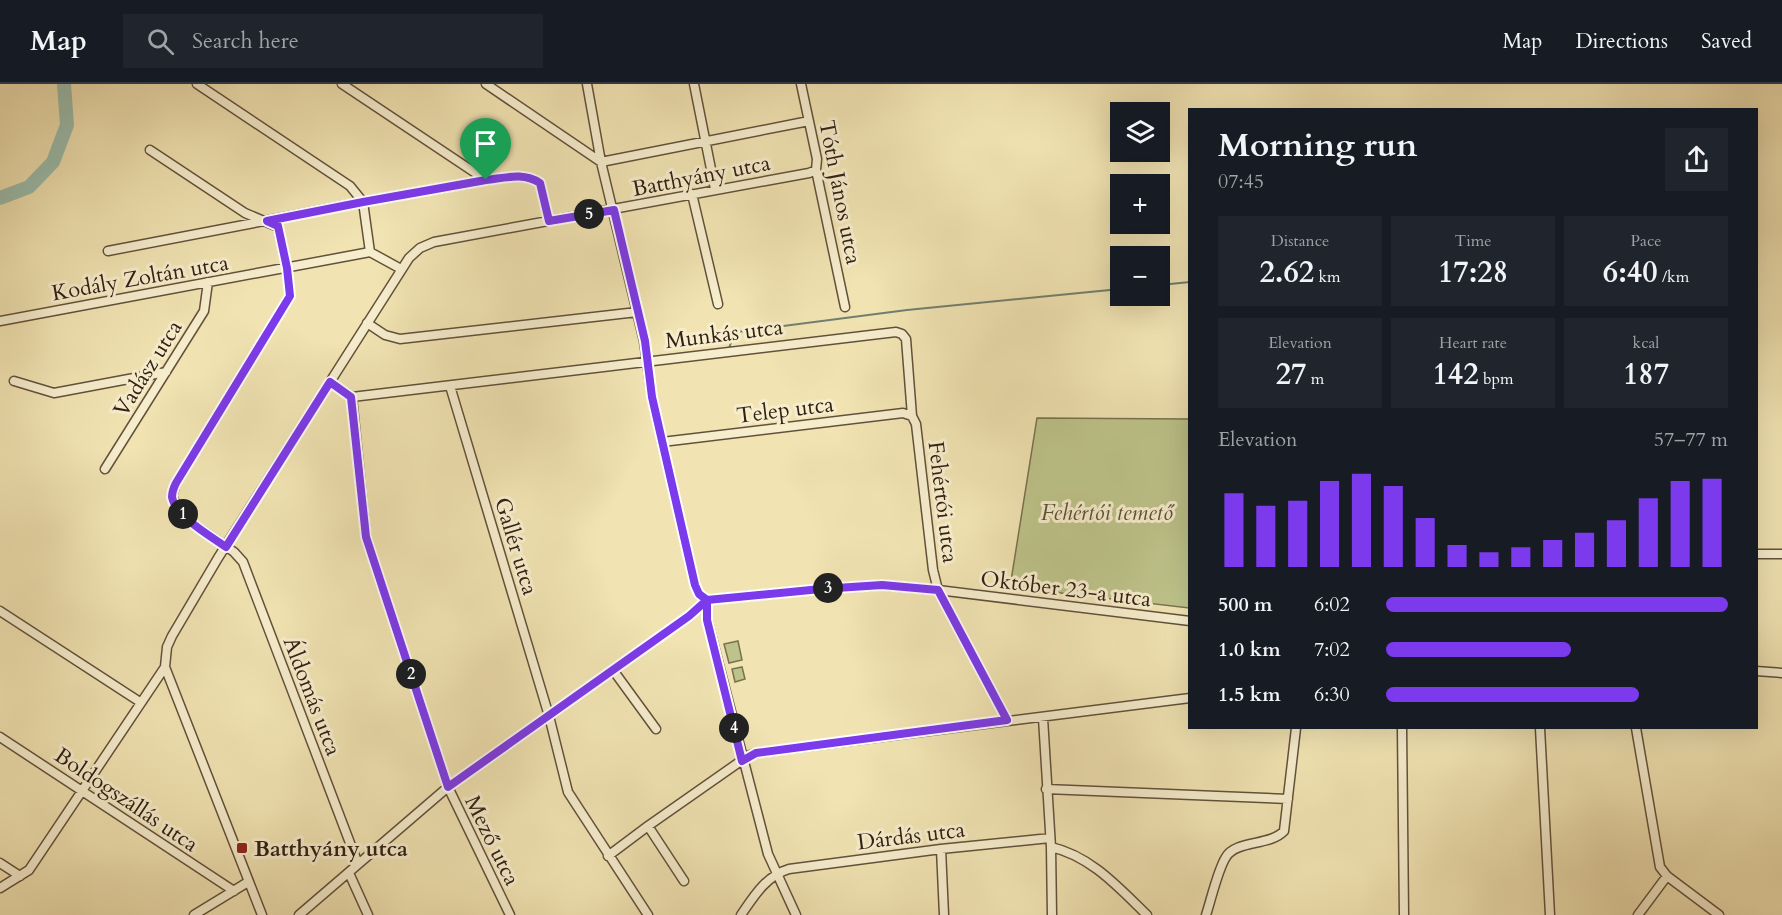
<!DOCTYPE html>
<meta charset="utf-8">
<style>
body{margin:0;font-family:Cardo,serif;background:#20242c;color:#f1f3f6;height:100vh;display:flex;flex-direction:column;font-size:22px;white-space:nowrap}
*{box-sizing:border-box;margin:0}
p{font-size:20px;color:#9ea1a6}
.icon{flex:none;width:33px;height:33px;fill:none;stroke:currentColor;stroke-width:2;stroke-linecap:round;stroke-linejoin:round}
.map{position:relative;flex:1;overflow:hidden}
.details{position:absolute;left:1188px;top:24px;width:570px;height:621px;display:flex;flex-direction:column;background:#171b24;border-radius:0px;box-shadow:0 6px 24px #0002}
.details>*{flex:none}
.buttons{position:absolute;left:1110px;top:18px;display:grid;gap:12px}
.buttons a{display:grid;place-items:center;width:60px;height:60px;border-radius:0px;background:#171b24;box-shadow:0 6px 24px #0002;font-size:30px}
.pin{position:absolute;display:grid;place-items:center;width:51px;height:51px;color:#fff;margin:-62px -26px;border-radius:50% 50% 50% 0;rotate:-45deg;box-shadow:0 0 6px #0007}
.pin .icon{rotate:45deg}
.km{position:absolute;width:30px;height:30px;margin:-15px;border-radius:50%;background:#222;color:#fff;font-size:16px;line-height:30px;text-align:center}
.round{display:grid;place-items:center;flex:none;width:63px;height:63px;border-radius:0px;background:#20242c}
.summary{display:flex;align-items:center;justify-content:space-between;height:102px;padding:0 30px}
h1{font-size:33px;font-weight:700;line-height:45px}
.figures{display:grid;grid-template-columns:repeat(3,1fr);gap:9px;height:102px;padding:6px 30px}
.figures div{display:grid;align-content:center;border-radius:0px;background:#20242c;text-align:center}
.figures b{font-size:30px;font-weight:700}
.figures small{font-size:16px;font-weight:400}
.figures p{font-size:16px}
.chart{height:168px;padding:12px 30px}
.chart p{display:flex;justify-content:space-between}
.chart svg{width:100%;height:108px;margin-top:6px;stroke:#7c3aed;stroke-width:6}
ul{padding:0 30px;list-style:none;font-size:20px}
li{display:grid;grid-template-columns:96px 72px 1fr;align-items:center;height:45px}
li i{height:15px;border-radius:8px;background:#7c3aed}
header{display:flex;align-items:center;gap:36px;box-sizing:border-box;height:84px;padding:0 30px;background:#171b24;border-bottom:2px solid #363941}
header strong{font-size:28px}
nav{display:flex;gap:33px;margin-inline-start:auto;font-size:21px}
.search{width:420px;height:54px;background:#20242c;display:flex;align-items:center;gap:15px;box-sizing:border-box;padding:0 21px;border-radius:0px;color:#9ea1a6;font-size:22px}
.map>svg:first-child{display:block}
.green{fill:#bdc38a;stroke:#78724e;stroke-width:1.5}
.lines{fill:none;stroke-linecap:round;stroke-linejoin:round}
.stream{stroke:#717f70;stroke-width:2}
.river{stroke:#9bbeae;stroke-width:14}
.minor-casing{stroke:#62513b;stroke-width:11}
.minor{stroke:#f6edcd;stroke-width:8}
.route-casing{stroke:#fff;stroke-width:12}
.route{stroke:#7c3aed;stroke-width:8}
.poi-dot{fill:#8f2418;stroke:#f6edcd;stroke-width:2}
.labels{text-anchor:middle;stroke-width:6;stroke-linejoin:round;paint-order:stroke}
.street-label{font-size:22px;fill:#322013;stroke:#f6edcd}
.park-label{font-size:22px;font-style:italic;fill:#5c5137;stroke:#f6edcd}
.poi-label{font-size:22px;font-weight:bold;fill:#322013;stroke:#f6edcd;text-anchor:start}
</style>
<header>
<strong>Map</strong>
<div class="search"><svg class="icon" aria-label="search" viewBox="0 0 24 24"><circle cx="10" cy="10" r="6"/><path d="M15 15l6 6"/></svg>Search here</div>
<nav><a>Map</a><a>Directions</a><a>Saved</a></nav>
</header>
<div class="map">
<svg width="1782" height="831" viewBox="0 0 1782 831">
<rect width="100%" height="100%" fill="#f1e3b2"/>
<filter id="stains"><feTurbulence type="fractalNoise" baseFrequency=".00333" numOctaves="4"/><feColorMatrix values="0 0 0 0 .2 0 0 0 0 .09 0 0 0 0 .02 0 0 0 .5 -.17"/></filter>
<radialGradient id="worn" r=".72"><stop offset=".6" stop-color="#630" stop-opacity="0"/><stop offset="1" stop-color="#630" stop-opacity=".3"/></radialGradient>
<path class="green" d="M1037,334L1189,335V524L1010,503Z
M738,557L742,576L729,579L724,560Z
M742,583L745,595L735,598L732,585Z"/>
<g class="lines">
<path class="stream" d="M1160,201L1190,198
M729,265L733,251L737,248L907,226L1120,205"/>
<path class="river" d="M0,114L29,103L53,78L67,41L64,0"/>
<defs>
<path id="minor" d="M197,0L350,102L363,118L370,168L401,185
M342,0L486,96C505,94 523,88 540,99L549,137
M486,0L601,78L809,37
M587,0L601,78L644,257L652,313L695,501L699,510L707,516
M694,0L715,105
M801,0L817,75L816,86L845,223
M150,66L245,129L278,143L287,184L290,212L176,399L172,412L176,421L190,438L234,468L243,478L358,780
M692,110L718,220
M108,167L363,118L486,96
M0,237L370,168
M367,239L385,251L400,255L637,228
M14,297L54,309L166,288
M330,298L352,313L896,248L902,250L906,255L912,332L916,340L933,486L938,506L1007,636
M450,302L549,632L568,708L648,831
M352,313L366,453L448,703L510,831
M662,358L903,329L912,332
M105,385L204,227L208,198
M1756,470H1782
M707,516V535L768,770L796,831
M0,527L140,618
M1756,587L1782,589
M1043,634L1051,763L1052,831
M1402,644L1404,831
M1540,644L1550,831
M1636,644L1660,783L1667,792L1719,831
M656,645L613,586L689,532L707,516L821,505L882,501L938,506L1190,537
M0,653L234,807
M1046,705L1288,715
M648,742L684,797
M1051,763C1091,772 1119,804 1147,831
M941,765L944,831
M608,772L648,742L748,672L756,669L1190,614
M0,779L20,792
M349,789L368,831
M0,804L29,786L165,583
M194,831L248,798
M262,831L165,583L167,563L172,552L218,474L409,174L420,164L434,158L809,89L816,86
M299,831L448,703L613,586
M741,831C754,812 766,792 789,785L941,765L1050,754
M1206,831C1211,816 1218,785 1226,773C1236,756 1270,762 1284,747L1296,644
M1638,831L1667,792"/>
</defs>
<use href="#minor" class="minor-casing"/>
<use href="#minor" class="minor"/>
</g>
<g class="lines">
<defs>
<path id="route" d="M486,96L363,118L267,137L278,142L287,184L290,212L176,399C174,403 172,409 172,413C175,432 212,453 226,463L330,298L351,313L366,453L448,703L689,532L707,516L821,505L882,501L938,506L1007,636L756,669L742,677L707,536V516L699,510L695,501L652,313L645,257L614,126L549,137L540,99C523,88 505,94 486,96"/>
</defs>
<use href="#route" class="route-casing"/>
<use href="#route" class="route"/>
</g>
<rect class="poi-dot" x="236" y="758" width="12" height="12" rx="3"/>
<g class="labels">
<g class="street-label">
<text transform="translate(701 91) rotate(-11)" y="8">Batthyány utca</text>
<text transform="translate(841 108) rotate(79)" y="8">Tóth János utca</text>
<text transform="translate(140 193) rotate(-10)" y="8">Kodály Zoltán utca</text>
<text transform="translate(724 249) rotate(-7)" y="8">Munkás utca</text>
<text transform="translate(147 284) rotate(-58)" y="8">Vadász utca</text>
<text transform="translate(785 325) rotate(-7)" y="8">Telep utca</text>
<text transform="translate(944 418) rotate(83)" y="8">Fehértói utca</text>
<text transform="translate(517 462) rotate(73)" y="8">Gallér utca</text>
<text transform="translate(1066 504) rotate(7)" y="8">Október 23-a utca</text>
<text transform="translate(313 612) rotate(69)" y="8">Áldomás utca</text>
<text transform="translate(127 715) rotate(34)" y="8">Boldogszállás utca</text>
<text transform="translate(911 751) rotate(-7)" y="8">Dárdás utca</text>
<text transform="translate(493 756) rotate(64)" y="8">Mező utca</text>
</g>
<g class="park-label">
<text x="1107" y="436">Fehértói temető</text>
</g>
<g class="poi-label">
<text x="254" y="772">Batthyány utca</text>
</g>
</g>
<rect width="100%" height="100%" filter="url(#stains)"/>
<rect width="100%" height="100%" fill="url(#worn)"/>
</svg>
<div class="buttons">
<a><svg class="icon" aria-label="layers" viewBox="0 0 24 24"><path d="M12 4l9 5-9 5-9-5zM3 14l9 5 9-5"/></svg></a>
<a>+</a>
<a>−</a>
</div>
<div class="pin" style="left:486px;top:96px;background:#1e9e55"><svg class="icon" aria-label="arrive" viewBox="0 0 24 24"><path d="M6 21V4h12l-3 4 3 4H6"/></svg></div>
<b class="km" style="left:183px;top:430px">1</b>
<b class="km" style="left:411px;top:590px">2</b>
<b class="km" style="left:828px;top:504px">3</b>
<b class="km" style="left:734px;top:644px">4</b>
<b class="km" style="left:589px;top:130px">5</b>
<section class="details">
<div class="summary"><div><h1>Morning run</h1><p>07:45</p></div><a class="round"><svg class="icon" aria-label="share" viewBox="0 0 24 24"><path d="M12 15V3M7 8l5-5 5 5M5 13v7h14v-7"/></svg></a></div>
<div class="figures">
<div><p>Distance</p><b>2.62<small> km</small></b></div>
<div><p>Time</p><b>17:28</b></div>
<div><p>Pace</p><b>6:40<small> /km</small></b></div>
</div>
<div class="figures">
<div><p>Elevation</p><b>27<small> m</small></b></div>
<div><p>Heart rate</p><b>142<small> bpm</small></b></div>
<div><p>kcal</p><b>187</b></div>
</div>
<div class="chart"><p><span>Elevation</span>57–77 m</p>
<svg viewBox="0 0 160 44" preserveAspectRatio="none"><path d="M5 44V14M15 44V19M25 44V17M35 44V9M45 44V6M55 44V11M65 44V24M75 44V35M85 44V38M95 44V36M105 44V33M115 44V30M125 44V25M135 44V16M145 44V9M155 44V8"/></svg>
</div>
<ul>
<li><b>500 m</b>6:02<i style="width:100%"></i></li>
<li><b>1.0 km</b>7:02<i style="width:54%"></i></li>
<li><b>1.5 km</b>6:30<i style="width:74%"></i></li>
</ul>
</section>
</div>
